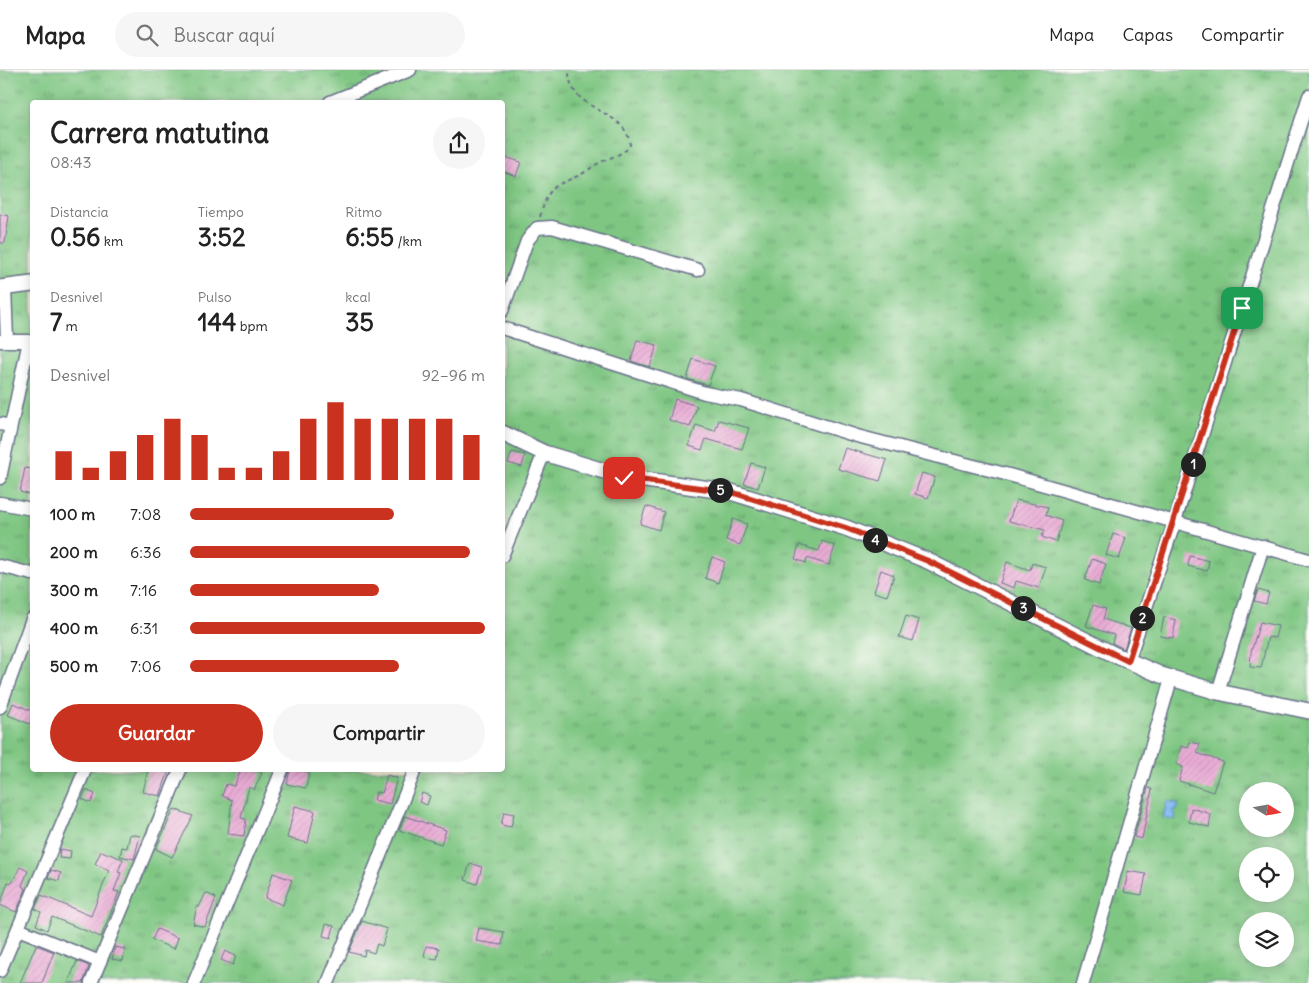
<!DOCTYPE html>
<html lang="es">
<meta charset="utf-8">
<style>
body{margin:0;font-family:Delius,sans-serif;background:#f6f6f6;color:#222;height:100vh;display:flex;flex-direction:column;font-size:19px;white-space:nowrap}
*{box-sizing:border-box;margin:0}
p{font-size:16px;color:#767676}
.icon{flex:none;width:28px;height:28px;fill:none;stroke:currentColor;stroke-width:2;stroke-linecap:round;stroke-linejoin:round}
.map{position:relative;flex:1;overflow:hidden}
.details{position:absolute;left:30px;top:30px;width:475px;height:672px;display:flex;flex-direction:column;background:#fff;border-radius:5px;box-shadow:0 2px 12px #0003}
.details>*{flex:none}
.needle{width:32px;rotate:101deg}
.fabs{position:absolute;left:1239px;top:712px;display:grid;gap:10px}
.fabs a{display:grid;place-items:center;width:55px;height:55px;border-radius:50%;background:#fff;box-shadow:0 2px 12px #0003;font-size:25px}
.pin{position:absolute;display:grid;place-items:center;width:42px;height:42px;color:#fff;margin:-21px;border-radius:10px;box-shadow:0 2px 8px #0006}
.km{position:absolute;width:25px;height:25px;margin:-12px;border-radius:50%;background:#222;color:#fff;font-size:14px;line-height:25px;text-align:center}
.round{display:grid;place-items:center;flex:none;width:52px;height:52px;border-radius:26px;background:#f6f6f6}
.head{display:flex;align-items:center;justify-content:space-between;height:85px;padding:0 20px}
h1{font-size:28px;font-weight:700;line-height:38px}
.stats{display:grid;grid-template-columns:repeat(3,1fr);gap:8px;height:85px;padding:5px 20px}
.stats div{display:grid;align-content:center}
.stats b{font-size:25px;font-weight:700}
.stats small{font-size:14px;font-weight:400}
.stats p{font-size:14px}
.chart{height:140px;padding:10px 20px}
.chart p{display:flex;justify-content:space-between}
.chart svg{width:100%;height:90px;margin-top:5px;stroke:#c8321e;stroke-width:6}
.action{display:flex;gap:10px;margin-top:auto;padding:10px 20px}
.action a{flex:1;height:58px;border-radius:30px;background:#c8321e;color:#fff;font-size:20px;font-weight:700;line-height:58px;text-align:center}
.action a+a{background:#f6f6f6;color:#222}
ul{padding:0 20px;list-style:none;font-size:16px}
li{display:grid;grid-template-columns:80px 60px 1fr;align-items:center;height:38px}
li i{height:12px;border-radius:6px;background:#c8321e}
header{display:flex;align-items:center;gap:30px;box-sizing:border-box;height:70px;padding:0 25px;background:#fff;border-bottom:1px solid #e0e0e0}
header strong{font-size:24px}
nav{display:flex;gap:28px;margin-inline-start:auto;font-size:18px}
.search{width:350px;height:45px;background:#f6f6f6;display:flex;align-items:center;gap:12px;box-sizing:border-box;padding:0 18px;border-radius:28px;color:#767676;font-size:19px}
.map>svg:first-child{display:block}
.park{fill:url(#park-tufts);stroke:#4c7a70;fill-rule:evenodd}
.water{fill:#83baf2;stroke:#4f74a8}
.building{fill:url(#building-hatch)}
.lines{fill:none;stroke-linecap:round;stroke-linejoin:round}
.minor-casing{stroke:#687188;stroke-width:15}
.tertiary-casing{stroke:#687188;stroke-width:18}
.path{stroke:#687188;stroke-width:2;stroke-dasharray:4 4;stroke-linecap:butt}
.minor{stroke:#fff;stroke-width:12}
.tertiary{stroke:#fff;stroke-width:15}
.route-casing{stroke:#fff;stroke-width:10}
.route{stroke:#c8321e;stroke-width:6}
</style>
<header>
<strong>Mapa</strong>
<div class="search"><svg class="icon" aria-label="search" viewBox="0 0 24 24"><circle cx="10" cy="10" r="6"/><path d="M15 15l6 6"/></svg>Buscar aquí</div>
<nav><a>Mapa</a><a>Capas</a><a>Compartir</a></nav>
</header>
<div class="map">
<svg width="1309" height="913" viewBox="0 0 1309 913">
<defs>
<pattern id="park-tufts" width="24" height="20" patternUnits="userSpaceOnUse" patternTransform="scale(1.25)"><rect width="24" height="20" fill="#7ec682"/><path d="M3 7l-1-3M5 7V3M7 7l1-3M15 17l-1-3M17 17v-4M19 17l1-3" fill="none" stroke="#66a16e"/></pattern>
<pattern id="building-hatch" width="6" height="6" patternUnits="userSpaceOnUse" patternTransform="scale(1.25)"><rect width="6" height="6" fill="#eaacd5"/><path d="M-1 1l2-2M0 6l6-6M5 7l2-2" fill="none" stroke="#c894b9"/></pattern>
</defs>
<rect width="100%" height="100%" fill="#fdfcf7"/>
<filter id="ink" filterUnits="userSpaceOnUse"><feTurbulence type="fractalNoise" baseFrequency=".02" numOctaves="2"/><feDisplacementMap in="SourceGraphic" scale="10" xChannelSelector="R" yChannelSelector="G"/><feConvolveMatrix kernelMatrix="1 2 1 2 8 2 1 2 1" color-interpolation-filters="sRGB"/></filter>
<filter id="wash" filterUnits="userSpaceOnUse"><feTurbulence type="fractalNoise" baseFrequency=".0096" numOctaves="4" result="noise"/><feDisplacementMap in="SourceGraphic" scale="20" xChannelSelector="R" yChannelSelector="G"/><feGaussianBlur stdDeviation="1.12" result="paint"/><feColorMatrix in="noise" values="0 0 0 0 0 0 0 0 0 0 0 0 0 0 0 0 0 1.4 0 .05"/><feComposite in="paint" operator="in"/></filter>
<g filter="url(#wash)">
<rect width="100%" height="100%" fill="#f6ebd7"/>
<path class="park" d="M0,0H1309V913H0ZM32,32H502V700H32ZM1248,721H1285V759H1248ZM1248,786H1285V824H1248ZM1248,851H1285V889H1248Z"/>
<path class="water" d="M1167,731L1179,734L1177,740H1173V743L1176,744L1175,750L1163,748Z"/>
<g id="blocks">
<path class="building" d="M502,86L521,92L516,106L502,101Z
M0,144L9,146L5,173H0Z
M637,270L657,275L650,297L631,291Z
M693,289L715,296L708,315L687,309Z
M675,329L697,336L690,357L669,350Z
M719,350L749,358L742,379L706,369L702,380L689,376L696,355L715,361Z
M845,378L887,390L880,411L838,399Z
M512,382L525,385L522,397L508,393Z
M751,393L765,397L758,418L744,414Z
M25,398L32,399V425L20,422Z
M922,403L935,407L928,428L915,424Z
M1016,430L1048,437L1046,445L1062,451L1056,472L1042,467L1045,460L1009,451Z
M646,436L664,442L659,460L640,454Z
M733,449L747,454L740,475L726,470Z
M1113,464L1126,468L1119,489L1106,485Z
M822,471L835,476L829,495L807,488L806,493L795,489L799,475L819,481Z
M1190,486L1209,491L1207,501L1188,496Z
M712,487L725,492L718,513L705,508Z
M1092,489L1106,494L1099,515L1085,510Z
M1007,492L1030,500L1032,493L1046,497L1039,518L1016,511L1014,518L1000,513Z
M881,500L894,505L887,526L874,522Z
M1258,520L1269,523L1266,534L1254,531Z
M1093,535L1106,539L1103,549L1131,558L1124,579L1112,573L1114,565L1086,556Z
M906,546L919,550L913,571L899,567Z
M1164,547L1176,550L1173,568L1160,566Z
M1260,552L1278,556L1275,568L1268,567L1261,598L1250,597L1251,582Z
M13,633L32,641L30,654L8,645Z
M1190,672L1200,674L1197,683L1223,692L1213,722L1179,711L1183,697L1176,694L1181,676L1188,678Z
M148,700H169L160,726L143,722Z
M241,700H256L262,703L254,720L249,717L241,748L246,749L244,766L228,764L232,730L222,726L226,714L234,716Z
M290,700L309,702L306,718L287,714Z
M387,705L397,708L390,734L374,730L376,722L382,723Z
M1148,718L1152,719L1142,769L1134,767Z
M86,720L95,724L91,733L82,729Z
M422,723L430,726L427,735L419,732Z
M295,736L315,741L308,773L287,768Z
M1191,738L1211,744L1209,757L1189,752Z
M174,739L193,746L172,787L156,779Z
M504,742L514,744L511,757L501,755Z
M405,746L446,760L441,774L399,760Z
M130,764L140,766L134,789L120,786L122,777L127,778Z
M60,779L71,781L70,789L59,788Z
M101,781L123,789L118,802L121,803L114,821L119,822L101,867L52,847L47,860L36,855L41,842L35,839L41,825L91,846L109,800L95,794Z
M470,793L482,797L477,814L465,810Z
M20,797L28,801L22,816L26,819L16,842L0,835L8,812L12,813Z
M51,800L61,803L59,811L48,808Z
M1128,801L1146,804L1142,825L1124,822Z
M273,803L292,810L283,835L265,828Z
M206,823L216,828L205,857L193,854L197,836L199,837Z
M362,851L387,859L382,876L377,874L374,883L365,880L364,886L349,882Z
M326,854L334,856L331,868L323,866Z
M479,858L504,862L502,875L476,871Z
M157,859L178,868L174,879L152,870Z
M36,875L54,882L42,913H20Z
M426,876L439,878L437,889L424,887Z
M115,877L125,879L123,891L112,889Z
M225,881L236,886L233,895L221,890Z
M77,891L89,896L83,913H68Z"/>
</g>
</g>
<g filter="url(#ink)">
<use href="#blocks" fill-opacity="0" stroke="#687188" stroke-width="1"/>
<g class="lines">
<defs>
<path id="minor" d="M330,32L410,0
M5,218L7,270
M502,241L527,171L537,158L552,157L698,200
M502,258L705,323L741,330L857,366L1009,405L1309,490
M0,271H29L11,356L0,354
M0,408L11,356
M0,433L32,439
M502,486L544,383
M0,496L32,504
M1128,591L1175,451L1309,26
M1218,622L1263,476
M0,637L32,549
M18,859L100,892
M0,901L85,700
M91,913L180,700
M194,913L282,700
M328,913L415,700
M1083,913L1171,609"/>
<path id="tertiary" d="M0,218L32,214
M502,363L544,383L624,407L731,422L846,458L928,491L1115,585L1161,605L1218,622L1309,641"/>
</defs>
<use href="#minor" class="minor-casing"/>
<use href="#tertiary" class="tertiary-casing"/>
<path class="path" d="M540,147C549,115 553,117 580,105C588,101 595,94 603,91C614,86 623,84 630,76C628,37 568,44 569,0"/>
<use href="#minor" class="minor"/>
<use href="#tertiary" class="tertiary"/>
</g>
</g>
<g class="lines" filter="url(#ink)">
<defs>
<path id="route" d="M624,408L731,422L846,458L928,491L1128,591L1242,238"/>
</defs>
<use href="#route" class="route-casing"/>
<use href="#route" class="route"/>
</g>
</svg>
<div class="fabs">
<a><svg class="needle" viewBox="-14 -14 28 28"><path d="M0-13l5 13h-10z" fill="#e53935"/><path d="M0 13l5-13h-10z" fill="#767676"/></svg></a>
<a><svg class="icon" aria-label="locate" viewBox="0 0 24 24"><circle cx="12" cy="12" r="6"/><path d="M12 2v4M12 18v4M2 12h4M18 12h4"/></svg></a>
<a><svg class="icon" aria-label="layers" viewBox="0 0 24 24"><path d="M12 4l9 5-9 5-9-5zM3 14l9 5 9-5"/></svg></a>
</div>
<div class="pin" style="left:1242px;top:238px;background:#1e9e55"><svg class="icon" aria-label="arrive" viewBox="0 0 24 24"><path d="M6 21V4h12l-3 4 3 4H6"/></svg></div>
<div class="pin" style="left:624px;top:408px;background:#d93025"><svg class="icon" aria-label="check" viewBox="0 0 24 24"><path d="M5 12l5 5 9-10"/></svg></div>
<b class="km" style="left:1193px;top:394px">1</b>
<b class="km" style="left:1142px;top:548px">2</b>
<b class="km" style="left:1023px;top:538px">3</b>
<b class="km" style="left:875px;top:470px">4</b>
<b class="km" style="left:720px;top:420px">5</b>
<section class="details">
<div class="head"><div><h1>Carrera matutina</h1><p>08:43</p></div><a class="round"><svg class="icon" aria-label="share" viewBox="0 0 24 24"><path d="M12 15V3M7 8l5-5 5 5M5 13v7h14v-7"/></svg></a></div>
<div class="stats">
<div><p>Distancia</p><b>0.56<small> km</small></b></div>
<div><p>Tiempo</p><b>3:52</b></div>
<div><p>Ritmo</p><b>6:55<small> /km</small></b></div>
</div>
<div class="stats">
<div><p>Desnivel</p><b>7<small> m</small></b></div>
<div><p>Pulso</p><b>144<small> bpm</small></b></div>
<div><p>kcal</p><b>35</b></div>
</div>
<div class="chart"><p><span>Desnivel</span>92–96 m</p>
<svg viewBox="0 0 160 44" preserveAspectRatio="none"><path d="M5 44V30M15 44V38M25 44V30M35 44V22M45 44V14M55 44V22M65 44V38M75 44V38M85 44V30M95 44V14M105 44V6M115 44V14M125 44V14M135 44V14M145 44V14M155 44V22"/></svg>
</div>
<ul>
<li><b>100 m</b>7:08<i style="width:69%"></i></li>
<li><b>200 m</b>6:36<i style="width:95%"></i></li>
<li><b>300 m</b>7:16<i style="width:64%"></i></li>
<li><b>400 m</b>6:31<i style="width:100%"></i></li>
<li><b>500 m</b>7:06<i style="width:71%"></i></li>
</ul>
<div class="action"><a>Guardar</a><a>Compartir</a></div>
</section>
</div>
